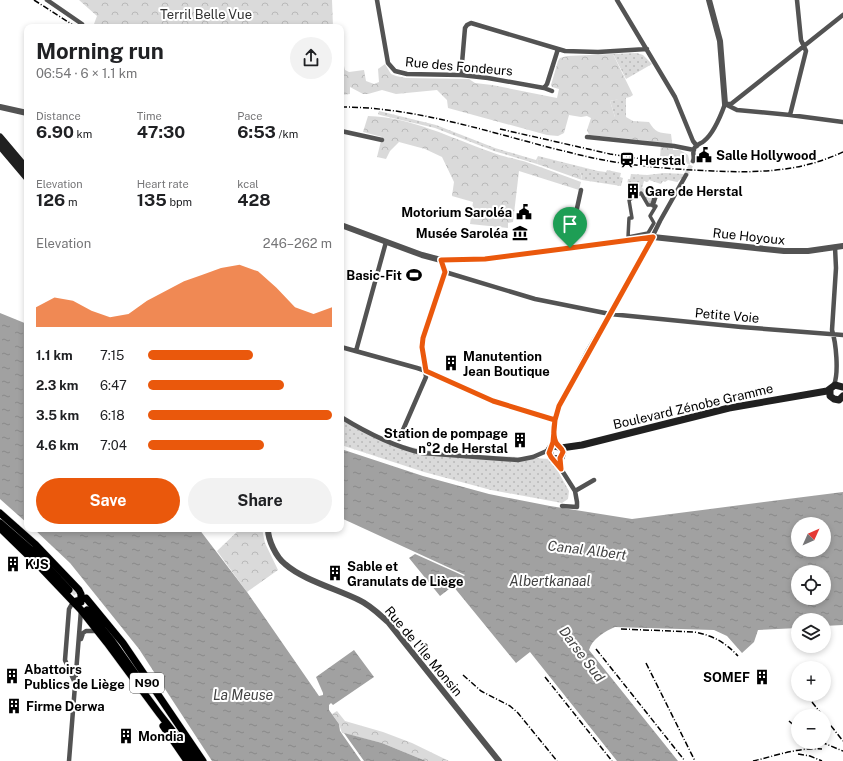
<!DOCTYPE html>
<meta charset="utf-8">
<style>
body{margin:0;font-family:"Public Sans",sans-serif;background:#f2f2f2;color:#202124;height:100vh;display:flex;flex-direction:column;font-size:15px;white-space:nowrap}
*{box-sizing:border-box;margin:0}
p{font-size:13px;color:#757577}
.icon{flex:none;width:22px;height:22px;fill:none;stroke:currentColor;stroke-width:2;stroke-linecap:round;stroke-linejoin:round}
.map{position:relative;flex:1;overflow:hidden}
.details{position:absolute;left:24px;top:24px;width:320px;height:508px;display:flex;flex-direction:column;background:#fff;border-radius:8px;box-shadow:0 2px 6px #0003}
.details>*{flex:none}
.needle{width:26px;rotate:45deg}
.tools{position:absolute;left:791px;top:517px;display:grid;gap:8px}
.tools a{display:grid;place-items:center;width:40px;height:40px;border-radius:50%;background:#fff;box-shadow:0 2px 6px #0003;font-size:20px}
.pin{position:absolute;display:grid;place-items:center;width:34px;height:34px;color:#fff;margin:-41px -17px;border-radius:50% 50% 50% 0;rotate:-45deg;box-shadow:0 0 4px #0007}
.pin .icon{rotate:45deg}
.round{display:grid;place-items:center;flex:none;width:42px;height:42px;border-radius:21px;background:#f2f2f2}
.head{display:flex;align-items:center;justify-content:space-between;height:68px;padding:0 12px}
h1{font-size:22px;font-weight:700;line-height:30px}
.figures{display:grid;grid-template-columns:repeat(3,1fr);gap:6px;height:68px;padding:4px 12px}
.figures div{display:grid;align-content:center}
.figures b{font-size:17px;font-weight:700}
.figures small{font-size:11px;font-weight:400}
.figures p{font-size:11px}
.chart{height:112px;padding:8px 12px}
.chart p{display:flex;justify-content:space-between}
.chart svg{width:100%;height:72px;margin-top:4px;fill:#ea580c;opacity:.7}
.button{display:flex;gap:8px;margin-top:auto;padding:8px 12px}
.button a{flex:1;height:46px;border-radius:24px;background:#ea580c;color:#fff;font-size:16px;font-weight:700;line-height:46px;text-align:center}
.button a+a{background:#f2f2f2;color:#202124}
ul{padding:0 12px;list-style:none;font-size:13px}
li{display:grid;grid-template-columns:64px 48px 1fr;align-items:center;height:30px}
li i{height:10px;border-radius:5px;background:#ea580c}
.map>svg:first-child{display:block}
.grass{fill:url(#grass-dots)}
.forest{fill:url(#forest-crowns)}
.water{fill:url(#water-ripples);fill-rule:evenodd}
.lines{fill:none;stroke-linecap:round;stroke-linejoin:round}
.minor-tunnel{stroke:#d9d9d9;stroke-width:4.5;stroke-dasharray:4.5 2;stroke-linecap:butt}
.primary-tunnel{stroke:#d9d9d9;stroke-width:7;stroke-dasharray:7 3.5;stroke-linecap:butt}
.primary-casing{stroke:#dbdbdb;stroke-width:8}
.pedestrian{stroke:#535353;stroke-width:3.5}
.minor{stroke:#535353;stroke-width:4.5}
.tertiary{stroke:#535353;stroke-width:6}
.secondary{stroke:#202020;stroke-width:7}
.primary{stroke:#000;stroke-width:7}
.rail{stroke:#000;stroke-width:1.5;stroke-dasharray:6 2 1 2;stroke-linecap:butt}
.route-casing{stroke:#fff;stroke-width:8}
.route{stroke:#ea580c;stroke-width:5}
.labels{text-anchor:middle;stroke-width:4;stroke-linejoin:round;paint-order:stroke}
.shield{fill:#fff;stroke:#4c4c4c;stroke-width:1}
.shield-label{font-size:12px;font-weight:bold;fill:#000}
.park-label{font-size:13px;fill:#313131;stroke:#fff}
.street-label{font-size:13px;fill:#000;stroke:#fff}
.poi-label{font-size:13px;font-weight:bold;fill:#000;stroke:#fff;text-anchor:start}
.water-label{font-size:14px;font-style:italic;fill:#424242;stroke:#fff}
</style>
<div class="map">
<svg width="843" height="761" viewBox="0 0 843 761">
<defs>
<pattern id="grass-dots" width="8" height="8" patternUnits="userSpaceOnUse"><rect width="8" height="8" fill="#dadada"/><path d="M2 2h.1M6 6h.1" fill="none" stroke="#b9b9b9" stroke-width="1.8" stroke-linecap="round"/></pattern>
<pattern id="forest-crowns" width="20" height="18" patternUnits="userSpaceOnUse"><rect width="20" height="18" fill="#dadada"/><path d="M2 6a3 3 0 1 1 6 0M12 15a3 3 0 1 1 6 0" fill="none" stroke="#b9b9b9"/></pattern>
<pattern id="water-ripples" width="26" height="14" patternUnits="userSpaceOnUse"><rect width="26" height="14" fill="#a1a1a1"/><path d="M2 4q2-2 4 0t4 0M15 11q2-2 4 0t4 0" fill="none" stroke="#898989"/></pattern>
</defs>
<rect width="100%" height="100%" fill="#fff"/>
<path class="grass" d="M637,53L643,55L652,64L626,79L613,54Z
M626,97V117H615L610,101Z
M379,111L436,125L495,148L536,160L538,156L598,171L606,172L607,170L621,173L620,177L623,178L621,186L582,180L581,173L538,159L537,164L494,151L435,128L380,115L378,114Z
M665,173L684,174L682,178L677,182L668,180L665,182L663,181L661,184L649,180L648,182L644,181L642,188L655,194L652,205H648L638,188L636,189L634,186L627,185L628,179H630L631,174L647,175Z
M341,416C358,426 376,437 396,443C443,458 499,454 548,459L555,466L569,491L568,499L562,503L491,490L424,472L341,445Z"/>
<path class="forest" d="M79,0H332L333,27H99L94,24L97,16Z
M341,54L345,70L349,72L364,70L366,81L374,84L379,82L378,69L385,64L391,74L396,76L406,78L469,79L475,83L492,85L557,98L559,89L552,87L551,85L558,61L560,58L567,56L613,54L633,95L630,97L610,101L615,117H626L633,121L649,122C655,132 659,133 671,134L673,150H680L688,155L690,164L663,161V158H660L661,144L652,143L649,141L589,135L587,130L591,118L587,116L581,117L569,115L564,133L558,136L547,135L448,108L447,100L437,90L396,94L382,90L368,94H363L350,87V94L341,95Z
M368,116C411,117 451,138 491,152C503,157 517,159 529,163C547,169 564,176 581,182L579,190L519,171L513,222L508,223V228L470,224L473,202L452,196L454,182L442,157L425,149L399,142L390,151L386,159L377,157L382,137L363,132Z
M538,159L580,170L582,180L537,164Z
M240,529H262L265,543L278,570L247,592L217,551Z
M337,711L345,721L383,732L412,743L449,761H426L382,743L342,733L339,724L332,714Z"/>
<path class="water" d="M0,313L27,324V523L0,499Z
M341,449L423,476L489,494L550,506L632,519L843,492V625L824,626V620H798V628L758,630L754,642L742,653L727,636L714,630L615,627C605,631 592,639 589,650L678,761H617L530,652L516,663L453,586L440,596L409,558L415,554L464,576L465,575L341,518ZM798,524H824V550H798ZM798,572H824V598H798Z
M34,529H199L247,592L319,696L323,695V693L316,677L354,650L374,677L333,705L331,703L329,705V710L339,724L340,731L361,761H212L139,649L70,563Z
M344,733L382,743L426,761H364Z"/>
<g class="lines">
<path class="minor-tunnel" d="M686,175L693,161"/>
<path class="primary-tunnel" d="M72,588L82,599"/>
<defs>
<path id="primary" d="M0,513L35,544L79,590L81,594V602
M0,523L31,550L69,590
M0,528L42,569L81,610L107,643L158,712L185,747
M73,602L86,598L123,643L203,761
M87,610L112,641L146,689
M163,726L187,761
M184,744L195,761"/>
</defs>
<use href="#primary" class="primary-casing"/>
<path class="pedestrian" d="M641,193L648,205H652L655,194H657L653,206H656L650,216L654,223L648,233L628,237L629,218H632L629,200Z"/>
<path class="minor" d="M47,0L82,24
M377,0L388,63L395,71L407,74L461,75L488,78L544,88L547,84L558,49
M617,0L675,97L693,141L697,146
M461,75L465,28L467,25L471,23L565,51L598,52L647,49
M544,88L552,91
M725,104H731L843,15
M725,104L737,110L790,115L843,122
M790,115L806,51L801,40L797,0
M341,131L382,140
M587,137L674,146L694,150
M693,161C695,157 692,153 694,149C696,144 701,144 704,141C713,134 721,115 725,104
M570,248L572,231L581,190
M445,272L535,299L610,314L741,327L843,335
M341,347L417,368L435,374L493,401L555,420
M356,351L386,242
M834,385C839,372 836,343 832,330L836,268L835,247
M341,417C367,433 392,446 422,453L518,460L533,457L549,450
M399,439L426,377L422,341L445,272L441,260
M552,447L555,420L559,406L587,352L641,260L660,221L686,175
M553,459L561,469L575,491
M562,506L577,507V502L575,491L594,480
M73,602L69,609L65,660L75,683
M81,639L83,633L86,631H98
M69,761L81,610"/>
<path class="tertiary" d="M709,0L720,41L725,104
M0,107L27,113
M341,225L422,255L441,260L485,259L653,237L784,251H808L843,246
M268,529C268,540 276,557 285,564C303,580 337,589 359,600C370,605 379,614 388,622L499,761"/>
<path class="secondary" d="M0,137L27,169
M0,146L27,178
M830,390V396L834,399L839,400L843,396
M561,448L563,452L561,458L554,459L551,457L549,450L551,447L555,446L561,448L582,445L729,408L827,391L835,385L843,387"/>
<use href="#primary" class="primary"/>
<path class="rail" d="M34,0L76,27
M341,107C420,107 496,135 572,153C618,165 665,169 713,171C759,173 800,172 843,152
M500,129L610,154L674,164
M621,629L694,632C712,635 725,642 738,656
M596,649L685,761
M646,663L695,761
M463,675L481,691L510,706L518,713L557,761
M545,677L612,761
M812,702L823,716
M824,717L843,741
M789,721L798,729
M821,742L843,751
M798,754L810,756L822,761
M753,761C775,756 799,747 822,749"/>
</g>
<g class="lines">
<defs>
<path id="route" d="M570,248L485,259L441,260L445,272L423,338L422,347L426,371L493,401L555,420C554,427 552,437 557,444C559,447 562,448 563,452L560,458L561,469L551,457L549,453L553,442L555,420L559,406L653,237L570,248"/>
</defs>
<use href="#route" class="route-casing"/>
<use href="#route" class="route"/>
</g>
<defs>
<symbol id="civic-bare" viewBox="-9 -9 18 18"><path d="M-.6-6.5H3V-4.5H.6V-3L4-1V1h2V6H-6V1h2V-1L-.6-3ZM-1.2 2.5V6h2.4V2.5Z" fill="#000" stroke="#fff" stroke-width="2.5" paint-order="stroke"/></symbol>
<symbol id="station-bare" viewBox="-9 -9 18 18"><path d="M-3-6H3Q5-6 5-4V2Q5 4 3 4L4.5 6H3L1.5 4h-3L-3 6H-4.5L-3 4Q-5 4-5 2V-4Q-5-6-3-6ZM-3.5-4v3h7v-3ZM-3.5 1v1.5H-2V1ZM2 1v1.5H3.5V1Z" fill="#000" stroke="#fff" stroke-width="2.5" paint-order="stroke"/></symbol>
<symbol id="building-bare" viewBox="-9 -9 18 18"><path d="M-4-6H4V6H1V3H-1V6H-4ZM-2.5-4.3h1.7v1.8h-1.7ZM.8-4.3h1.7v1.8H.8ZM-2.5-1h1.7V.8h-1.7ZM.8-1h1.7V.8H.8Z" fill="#000" stroke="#fff" stroke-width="2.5" paint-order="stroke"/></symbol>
<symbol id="museum-bare" viewBox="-9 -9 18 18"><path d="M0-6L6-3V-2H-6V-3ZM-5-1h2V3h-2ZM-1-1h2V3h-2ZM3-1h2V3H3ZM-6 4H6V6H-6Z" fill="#000" stroke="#fff" stroke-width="2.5" paint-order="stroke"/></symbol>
<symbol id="stadium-bare" viewBox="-9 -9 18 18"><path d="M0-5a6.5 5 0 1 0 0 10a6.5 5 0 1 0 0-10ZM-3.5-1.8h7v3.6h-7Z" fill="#000" stroke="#fff" stroke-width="2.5" paint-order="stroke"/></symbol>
</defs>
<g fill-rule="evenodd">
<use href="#civic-bare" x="693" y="144" width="22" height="22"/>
<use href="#station-bare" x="616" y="149" width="22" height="22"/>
<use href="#building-bare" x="622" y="180" width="22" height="22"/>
<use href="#civic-bare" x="513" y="201" width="22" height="22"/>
<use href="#museum-bare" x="509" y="222" width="22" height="22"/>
<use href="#stadium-bare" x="403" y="264" width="22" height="22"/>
<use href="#building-bare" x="440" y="352" width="22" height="22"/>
<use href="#building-bare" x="509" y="429" width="22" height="22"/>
<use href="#building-bare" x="2" y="553" width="22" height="22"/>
<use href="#building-bare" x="324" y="562" width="22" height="22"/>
<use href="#building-bare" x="1" y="665" width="22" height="22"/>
<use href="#building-bare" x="751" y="666" width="22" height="22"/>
<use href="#building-bare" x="3" y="695" width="22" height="22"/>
<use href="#building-bare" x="115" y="725" width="22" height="22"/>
</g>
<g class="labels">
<rect class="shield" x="130" y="673" width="34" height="20" rx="3"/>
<g class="shield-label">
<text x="147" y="687">N90</text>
</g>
<g class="park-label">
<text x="206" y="19">Terril Belle Vue</text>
</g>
<g class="street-label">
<text transform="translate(459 66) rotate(5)" y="5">Rue des Fondeurs</text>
<text transform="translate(749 236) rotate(6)" y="5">Rue Hoyoux</text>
<text transform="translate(727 315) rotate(5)" y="5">Petite Voie</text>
<text transform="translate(693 406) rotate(-13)" y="5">Boulevard Zénobe Gramme</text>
<text transform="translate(424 651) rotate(50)" y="5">Rue de l'Île Monsin</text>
</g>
<g class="poi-label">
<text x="716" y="160">Salle Hollywood</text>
<text x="639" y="165">Herstal</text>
<text x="645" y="196">Gare de Herstal</text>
<text x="512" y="217" text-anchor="end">Motorium Saroléa</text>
<text x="508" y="238" text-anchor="end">Musée Saroléa</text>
<text x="402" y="280" text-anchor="end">Basic-Fit</text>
<text x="463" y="361">Manutention<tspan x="463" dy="15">Jean Boutique</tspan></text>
<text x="508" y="438" text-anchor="end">Station de pompage<tspan x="508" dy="15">n°2 de Herstal</tspan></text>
<text x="25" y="569">KJS</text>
<text x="347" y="571">Sable et<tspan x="347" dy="15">Granulats de Liège</tspan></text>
<text x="24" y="674">Abattoirs<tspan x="24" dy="15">Publics de Liège</tspan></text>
<text x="750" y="682" text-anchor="end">SOMEF</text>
<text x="26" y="711">Firme Derwa</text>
<text x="138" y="741">Mondia</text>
</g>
<g class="water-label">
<text transform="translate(587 550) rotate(7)" y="5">Canal Albert</text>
<text x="550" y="586">Albertkanaal</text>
<text transform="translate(582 654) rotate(53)" y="5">Darse Sud</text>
<text x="243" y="700">La Meuse</text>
</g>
</g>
</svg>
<div class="tools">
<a><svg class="needle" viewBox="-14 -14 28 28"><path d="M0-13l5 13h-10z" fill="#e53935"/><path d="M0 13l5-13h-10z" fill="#757577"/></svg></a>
<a><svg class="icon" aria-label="locate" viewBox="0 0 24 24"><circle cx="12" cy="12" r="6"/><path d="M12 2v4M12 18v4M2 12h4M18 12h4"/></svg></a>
<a><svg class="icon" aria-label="layers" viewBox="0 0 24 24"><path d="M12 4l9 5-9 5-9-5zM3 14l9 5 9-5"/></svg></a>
<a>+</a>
<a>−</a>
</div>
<div class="pin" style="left:570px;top:248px;background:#1e9e55"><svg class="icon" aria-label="arrive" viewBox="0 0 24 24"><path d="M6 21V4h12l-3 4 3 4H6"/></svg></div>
<section class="details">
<div class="head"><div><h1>Morning run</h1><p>06:54 · 6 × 1.1 km</p></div><a class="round"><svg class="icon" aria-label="share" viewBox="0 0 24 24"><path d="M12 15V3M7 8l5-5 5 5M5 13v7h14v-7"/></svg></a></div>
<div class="figures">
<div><p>Distance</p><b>6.90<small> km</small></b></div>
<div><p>Time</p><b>47:30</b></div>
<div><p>Pace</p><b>6:53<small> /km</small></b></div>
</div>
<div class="figures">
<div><p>Elevation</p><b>126<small> m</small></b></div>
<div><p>Heart rate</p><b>135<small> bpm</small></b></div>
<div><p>kcal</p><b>428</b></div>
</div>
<div class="chart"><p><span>Elevation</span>246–262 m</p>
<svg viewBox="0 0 160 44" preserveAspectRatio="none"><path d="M0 44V32L10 26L20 28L30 34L40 38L50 36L60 28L70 22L80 16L90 12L100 8L110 6L120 10L130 20L140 32L150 36L160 32V44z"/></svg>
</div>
<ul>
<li><b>1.1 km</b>7:15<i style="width:57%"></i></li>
<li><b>2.3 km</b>6:47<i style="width:74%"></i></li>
<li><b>3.5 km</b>6:18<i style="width:100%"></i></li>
<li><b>4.6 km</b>7:04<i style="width:63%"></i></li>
</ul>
<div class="button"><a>Save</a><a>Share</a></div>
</section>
</div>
